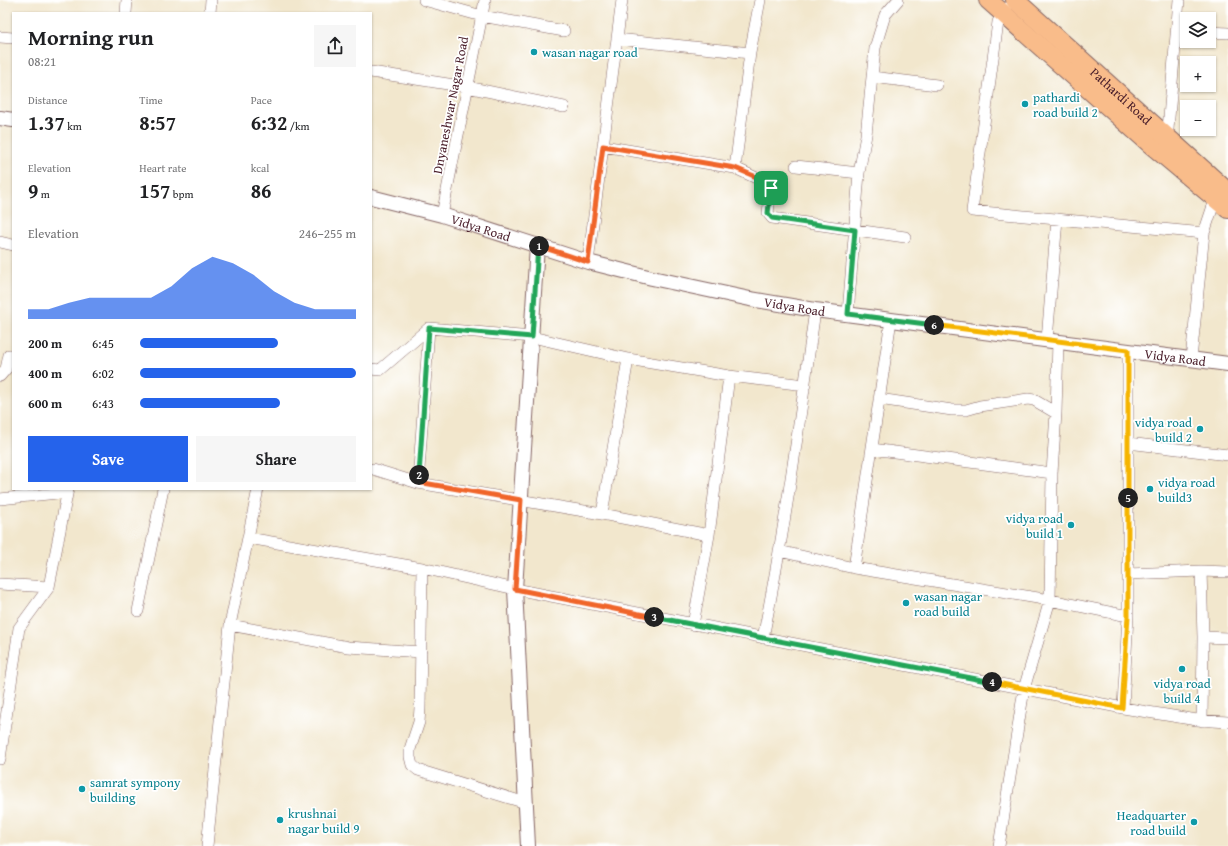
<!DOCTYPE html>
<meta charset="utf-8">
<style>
body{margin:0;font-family:"Gentium Book Plus",serif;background:#f6f6f6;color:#202124;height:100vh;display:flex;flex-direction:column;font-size:15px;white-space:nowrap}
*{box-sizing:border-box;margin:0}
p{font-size:13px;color:#757577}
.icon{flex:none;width:22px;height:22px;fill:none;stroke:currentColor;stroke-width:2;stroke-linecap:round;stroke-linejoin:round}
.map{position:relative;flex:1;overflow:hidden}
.sheet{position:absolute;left:12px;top:12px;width:360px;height:478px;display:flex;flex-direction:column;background:#fff;border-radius:0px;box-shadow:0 1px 3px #0004}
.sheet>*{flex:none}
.buttons{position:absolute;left:1180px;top:12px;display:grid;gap:8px}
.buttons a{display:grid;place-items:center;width:36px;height:36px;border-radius:0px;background:#fff;box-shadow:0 1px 3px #0004;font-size:20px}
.pin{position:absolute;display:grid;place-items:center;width:34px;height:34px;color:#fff;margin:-17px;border-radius:8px;box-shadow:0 2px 6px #0006}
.km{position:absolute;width:20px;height:20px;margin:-10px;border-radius:50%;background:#222;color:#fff;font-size:11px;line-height:20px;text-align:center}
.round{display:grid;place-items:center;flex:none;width:42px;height:42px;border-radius:0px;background:#f6f6f6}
.head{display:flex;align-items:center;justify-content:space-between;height:68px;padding:0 16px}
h1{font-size:22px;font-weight:700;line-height:30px}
.stats{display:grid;grid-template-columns:repeat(3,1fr);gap:6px;height:68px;padding:4px 16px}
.stats div{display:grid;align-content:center}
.stats b{font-size:20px;font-weight:700}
.stats small{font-size:11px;font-weight:400}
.stats p{font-size:11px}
.chart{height:112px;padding:8px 16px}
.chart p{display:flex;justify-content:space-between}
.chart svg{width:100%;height:72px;margin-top:4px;fill:#2563eb;opacity:.7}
.primary-button{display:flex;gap:8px;margin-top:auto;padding:8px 16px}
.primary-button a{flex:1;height:46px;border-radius:0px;background:#2563eb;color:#fff;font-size:16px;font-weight:700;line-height:46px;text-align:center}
.primary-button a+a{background:#f6f6f6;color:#202124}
ul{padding:0 16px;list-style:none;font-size:13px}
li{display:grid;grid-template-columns:64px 48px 1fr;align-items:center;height:30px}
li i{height:10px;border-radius:5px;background:#2563eb}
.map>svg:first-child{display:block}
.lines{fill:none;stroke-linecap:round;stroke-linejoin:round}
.minor-casing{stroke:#856564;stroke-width:12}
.tertiary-casing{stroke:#856564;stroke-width:16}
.primary-casing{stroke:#856564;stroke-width:20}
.minor{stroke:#fff;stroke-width:11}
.tertiary{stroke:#fff;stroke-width:14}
.primary{stroke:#f9bc8a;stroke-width:18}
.split-1-casing{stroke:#fff;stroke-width:8}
.split-2-casing{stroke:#fff;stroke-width:8}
.split-3-casing{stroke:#fff;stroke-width:8}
.split-4-casing{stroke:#fff;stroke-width:8}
.split-5-casing{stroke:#fff;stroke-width:8}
.split-6-casing{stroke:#fff;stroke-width:8}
.split-7-casing{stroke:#fff;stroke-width:8}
.split-1{stroke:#f0652b;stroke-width:5}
.split-2{stroke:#22a559;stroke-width:5}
.split-3{stroke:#f0652b;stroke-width:5}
.split-4{stroke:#22a559;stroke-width:5}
.split-5{stroke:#f5b400;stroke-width:5}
.split-6{stroke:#f5b400;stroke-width:5}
.split-7{stroke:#22a559;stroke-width:5}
.culture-dot{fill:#0f9aa8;stroke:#fff;stroke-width:1.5}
.labels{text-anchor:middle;stroke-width:3.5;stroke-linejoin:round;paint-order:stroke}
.culture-label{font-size:13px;fill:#0d838f;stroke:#fff;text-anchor:start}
.street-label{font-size:13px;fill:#4a1f2b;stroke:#fff}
</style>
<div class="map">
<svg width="1228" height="846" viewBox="0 0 1228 846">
<rect width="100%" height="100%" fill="#fff"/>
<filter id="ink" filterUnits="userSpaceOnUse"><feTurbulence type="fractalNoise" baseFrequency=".025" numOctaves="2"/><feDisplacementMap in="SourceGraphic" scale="8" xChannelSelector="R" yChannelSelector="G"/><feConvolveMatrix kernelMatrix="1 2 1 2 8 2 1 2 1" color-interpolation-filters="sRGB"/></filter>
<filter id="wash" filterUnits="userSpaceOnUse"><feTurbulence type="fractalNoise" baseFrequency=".012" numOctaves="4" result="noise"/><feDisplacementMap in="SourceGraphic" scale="16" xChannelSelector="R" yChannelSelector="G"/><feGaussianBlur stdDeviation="0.9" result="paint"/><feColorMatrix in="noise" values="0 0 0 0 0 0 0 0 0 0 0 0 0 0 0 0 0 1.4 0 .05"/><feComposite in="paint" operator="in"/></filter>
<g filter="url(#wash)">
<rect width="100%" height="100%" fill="#f2e7cd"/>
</g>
<g filter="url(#ink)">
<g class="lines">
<defs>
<path id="minor" d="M424,0L482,16L564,31
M1006,8L998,22L972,211L1204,233
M126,13L127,0
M210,13L211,0
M1209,32L1228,33
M0,37L13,38
M617,39L750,53
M371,72L467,87L564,107
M872,77L937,85
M1167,141L1179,0
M603,146L735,168L769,184L771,188L768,213L772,218L905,237
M796,166L859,173
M735,168L750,53L760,0
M442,215L485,0
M0,242L13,245
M588,262L622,0
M848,314L859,173L866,135L875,48L885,15L898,0
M429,328L532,337L628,359L602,514L418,483Z
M1047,340L1057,219
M628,359L729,376L805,385
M1191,359L1204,233L1217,194
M371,369L380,370L429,328
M0,376L6,369L9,355L13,357
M879,399L952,410H966L980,406L1028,399L1034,400L1056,413
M1128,443L1228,455
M872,449L1052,473
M373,469L418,483
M0,499L67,492
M602,514L709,535
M248,538L422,568L515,589L1123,708L1197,720L1228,722
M779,551L854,568L1050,600L1128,616
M422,568L420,708L419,722L410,749V757L412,765L418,770L526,803
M854,568L891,320
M1201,571L1203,637L1202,721
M1128,574L1201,571L1228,572
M0,584L49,587
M138,611L163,489
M230,625L348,647L421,652
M693,625L709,535L729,376
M1203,637L1228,638
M763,638C785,529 800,419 815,310
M1123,708L1128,616V351
M0,759L19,628L49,587L68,489
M207,846L230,625L258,489
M999,846L1024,689L1050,600L1052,473L1056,413L1058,341"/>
<g id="tertiary">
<path d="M0,118L13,120"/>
<path id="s1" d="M371,197L442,215L588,262L652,278L750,299L815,310L1228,364"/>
<path d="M528,846L515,589L537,246"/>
</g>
<g id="primary">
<path d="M988,0L1148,142L1228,209"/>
<path id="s2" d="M1015,0L1228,192"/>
</g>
</defs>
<use href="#minor" class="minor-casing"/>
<use href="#tertiary" class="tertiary-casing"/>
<use href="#primary" class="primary-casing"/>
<use href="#minor" class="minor"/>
<use href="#tertiary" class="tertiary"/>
<use href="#primary" class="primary"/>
</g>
</g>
<g class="lines" filter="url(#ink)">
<defs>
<path id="split-1" d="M539,246L588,262L603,146L735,168L766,181L771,188"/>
<path id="split-2" d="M419,475L429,328L532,337L538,246H539"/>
<path id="split-3" d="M419,475L418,482L521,500L515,589L654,617"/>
<path id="split-4" d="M654,617L992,682"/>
<path id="split-5" d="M992,682L1122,708L1128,616V498"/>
<path id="split-6" d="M934,325L1128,350V498"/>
<path id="split-7" d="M771,188L768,213L772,218L855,230L848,314L934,325"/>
</defs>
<use href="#split-1" class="split-1-casing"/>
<use href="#split-2" class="split-2-casing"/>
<use href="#split-3" class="split-3-casing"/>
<use href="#split-4" class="split-4-casing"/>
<use href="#split-5" class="split-5-casing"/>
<use href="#split-6" class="split-6-casing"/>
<use href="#split-7" class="split-7-casing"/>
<use href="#split-1" class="split-1"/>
<use href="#split-2" class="split-2"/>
<use href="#split-3" class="split-3"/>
<use href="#split-4" class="split-4"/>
<use href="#split-5" class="split-5"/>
<use href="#split-6" class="split-6"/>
<use href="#split-7" class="split-7"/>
</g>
<g class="culture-dot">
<circle cx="534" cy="52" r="4"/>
<circle cx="1025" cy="104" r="4"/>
<circle cx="1200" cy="429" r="4"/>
<circle cx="1150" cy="489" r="4"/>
<circle cx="1071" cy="525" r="4"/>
<circle cx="906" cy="603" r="4"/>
<circle cx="1182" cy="669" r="4"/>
<circle cx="82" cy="789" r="4"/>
<circle cx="280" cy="820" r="4"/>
<circle cx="1194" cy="822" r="4"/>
</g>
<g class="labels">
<g class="culture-label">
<text x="542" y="57">wasan nagar road</text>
<text x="1033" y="102">pathardi<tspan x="1033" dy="15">road build 2</tspan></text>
<text x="1192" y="427" text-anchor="end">vidya road<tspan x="1192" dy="15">build 2</tspan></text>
<text x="1158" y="487">vidya road<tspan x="1158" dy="15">build3</tspan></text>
<text x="1063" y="523" text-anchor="end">vidya road<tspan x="1063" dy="15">build 1</tspan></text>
<text x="914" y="601">wasan nagar<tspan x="914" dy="15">road build</tspan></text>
<text x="1182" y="688" text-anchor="middle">vidya road<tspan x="1182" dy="15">build 4</tspan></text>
<text x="90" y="787">samrat sympony<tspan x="90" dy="15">building</tspan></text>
<text x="288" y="818">krushnai<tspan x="288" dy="15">nagar build 9</tspan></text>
<text x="1186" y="820" text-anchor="end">Headquarter<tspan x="1186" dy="15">road build</tspan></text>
</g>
<g class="street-label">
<text dy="5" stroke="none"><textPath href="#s2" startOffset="143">Pathardi Road</textPath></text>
<text transform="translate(450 105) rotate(-79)" y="5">Dnyaneshwar Nagar Road</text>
<text dy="5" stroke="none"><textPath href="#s1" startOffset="114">Vidya Road</textPath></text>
<text dy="5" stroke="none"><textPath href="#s1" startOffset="438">Vidya Road</textPath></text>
<text dy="5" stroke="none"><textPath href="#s1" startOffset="822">Vidya Road</textPath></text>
</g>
</g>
</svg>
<div class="buttons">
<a><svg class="icon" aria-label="layers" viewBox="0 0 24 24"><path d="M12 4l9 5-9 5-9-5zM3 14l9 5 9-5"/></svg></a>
<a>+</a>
<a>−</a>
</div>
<div class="pin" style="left:771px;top:188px;background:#1e9e55"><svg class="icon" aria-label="arrive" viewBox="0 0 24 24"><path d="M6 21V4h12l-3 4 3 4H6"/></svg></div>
<b class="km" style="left:539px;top:246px">1</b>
<b class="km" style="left:419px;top:475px">2</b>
<b class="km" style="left:654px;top:617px">3</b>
<b class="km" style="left:992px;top:682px">4</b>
<b class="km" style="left:1128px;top:498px">5</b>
<b class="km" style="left:934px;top:325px">6</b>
<section class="sheet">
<div class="head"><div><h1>Morning run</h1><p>08:21</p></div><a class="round"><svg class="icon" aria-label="share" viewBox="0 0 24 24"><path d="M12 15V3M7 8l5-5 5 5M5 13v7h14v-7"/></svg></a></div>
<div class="stats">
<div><p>Distance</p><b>1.37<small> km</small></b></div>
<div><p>Time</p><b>8:57</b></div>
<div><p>Pace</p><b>6:32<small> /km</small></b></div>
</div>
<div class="stats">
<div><p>Elevation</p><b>9<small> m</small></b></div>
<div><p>Heart rate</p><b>157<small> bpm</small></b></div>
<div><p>kcal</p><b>86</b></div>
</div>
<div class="chart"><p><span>Elevation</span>246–255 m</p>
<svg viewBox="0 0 160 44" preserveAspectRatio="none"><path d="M0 44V38L10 38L20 34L30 31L40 31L50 31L60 31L70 24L80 13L90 6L100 10L110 17L120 27L130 34L140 38L150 38L160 38V44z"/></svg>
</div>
<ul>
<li><b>200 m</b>6:45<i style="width:64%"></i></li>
<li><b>400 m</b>6:02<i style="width:100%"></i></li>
<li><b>600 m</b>6:43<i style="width:65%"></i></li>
</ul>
<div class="primary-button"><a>Save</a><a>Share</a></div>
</section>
</div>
